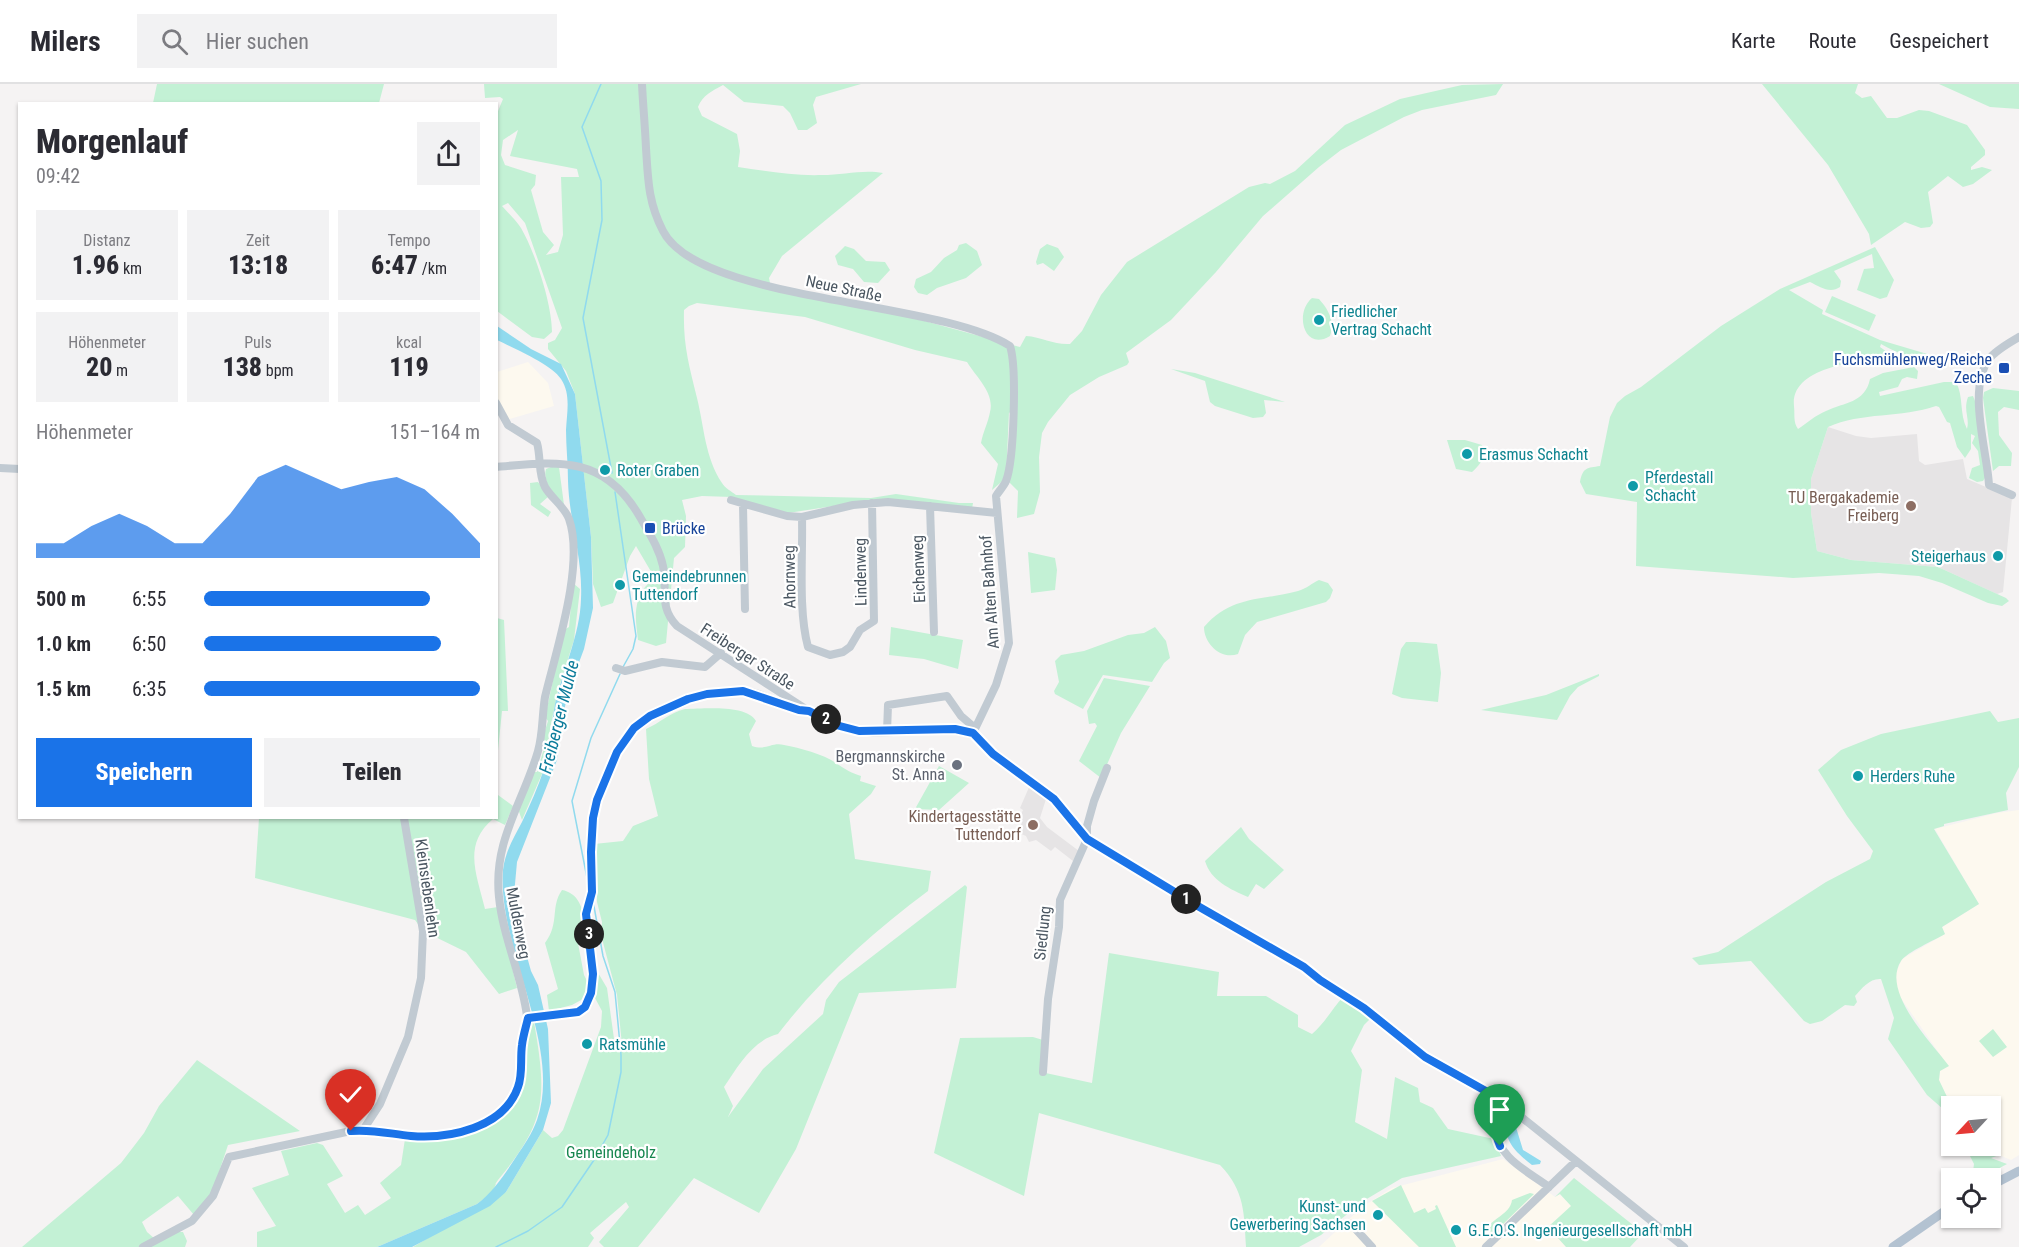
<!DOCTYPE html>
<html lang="de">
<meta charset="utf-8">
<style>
body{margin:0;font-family:"Roboto Condensed",sans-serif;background:#f2f2f3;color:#2b2b33;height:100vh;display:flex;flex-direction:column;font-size:22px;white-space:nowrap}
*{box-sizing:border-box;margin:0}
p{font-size:20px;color:#7c7c81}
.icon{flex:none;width:33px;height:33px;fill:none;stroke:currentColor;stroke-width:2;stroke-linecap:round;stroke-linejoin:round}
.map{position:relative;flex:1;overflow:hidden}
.drawer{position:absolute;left:18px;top:18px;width:480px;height:717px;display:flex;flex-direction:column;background:#fff;border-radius:0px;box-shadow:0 2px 4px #0004}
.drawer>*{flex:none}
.needle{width:39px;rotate:244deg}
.fabs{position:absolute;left:1941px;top:1012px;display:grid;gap:12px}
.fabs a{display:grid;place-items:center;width:60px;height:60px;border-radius:0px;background:#fff;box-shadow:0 2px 4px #0004;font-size:30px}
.pin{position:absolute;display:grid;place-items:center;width:51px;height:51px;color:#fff;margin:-62px -26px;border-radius:50% 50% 50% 0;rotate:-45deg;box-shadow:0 0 6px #0007}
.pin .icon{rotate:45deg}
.km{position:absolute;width:30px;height:30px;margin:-15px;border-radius:50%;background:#222;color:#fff;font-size:16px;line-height:30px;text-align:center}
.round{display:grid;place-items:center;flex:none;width:63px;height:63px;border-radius:0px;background:#f2f2f3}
.head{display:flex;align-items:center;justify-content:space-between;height:102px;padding:0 18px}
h1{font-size:33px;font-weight:800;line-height:45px}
.stats{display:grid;grid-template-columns:repeat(3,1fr);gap:9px;height:102px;padding:6px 18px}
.stats div{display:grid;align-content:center;border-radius:0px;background:#f2f2f3;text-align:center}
.stats b{font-size:26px;font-weight:800}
.stats small{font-size:16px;font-weight:400}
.stats p{font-size:16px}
.chart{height:168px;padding:12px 18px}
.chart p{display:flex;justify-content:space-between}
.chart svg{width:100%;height:108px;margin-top:6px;fill:#1a73e8;opacity:.7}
.button{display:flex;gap:12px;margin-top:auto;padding:12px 18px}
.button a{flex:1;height:69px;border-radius:0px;background:#1a73e8;color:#fff;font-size:24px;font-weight:800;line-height:69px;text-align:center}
.button a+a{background:#f2f2f3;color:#2b2b33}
ul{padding:0 18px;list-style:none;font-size:20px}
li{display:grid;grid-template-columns:96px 72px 1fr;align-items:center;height:45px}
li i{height:15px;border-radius:8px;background:#1a73e8}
header{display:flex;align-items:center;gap:36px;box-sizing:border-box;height:84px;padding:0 30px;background:#fff;border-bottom:2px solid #e1e1e2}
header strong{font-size:28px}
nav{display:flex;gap:33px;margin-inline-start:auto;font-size:21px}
.search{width:420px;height:54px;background:#f2f2f3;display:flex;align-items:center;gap:15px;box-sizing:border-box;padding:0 21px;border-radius:0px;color:#7c7c81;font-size:22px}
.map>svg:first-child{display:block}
.commercial{fill:#fdf9ef}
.education{fill:#e6e4e5}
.green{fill:#c3f1d5;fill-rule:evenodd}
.water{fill:#90daee}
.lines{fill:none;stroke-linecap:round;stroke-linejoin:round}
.stream{stroke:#90daee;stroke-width:1.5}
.minor{stroke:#c1cad2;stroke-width:8}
.major{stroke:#b3c2d1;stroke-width:9}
.route-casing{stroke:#fff;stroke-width:12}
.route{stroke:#1a73e8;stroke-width:8}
.culture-dot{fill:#0f9aa8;stroke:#fff;stroke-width:2}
.transit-dot{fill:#1a4fb4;stroke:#fff;stroke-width:2}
.education-dot{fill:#8d6e63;stroke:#fff;stroke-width:2}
.worship-dot{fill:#6b7280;stroke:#fff;stroke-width:2}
.labels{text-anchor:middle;stroke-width:4.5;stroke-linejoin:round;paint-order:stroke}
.street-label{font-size:16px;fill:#4a5661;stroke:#fff}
.culture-label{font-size:16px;fill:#0d838f;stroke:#fff;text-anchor:start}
.transit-label{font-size:16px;fill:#164399;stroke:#fff;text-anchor:end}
.education-label{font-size:16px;fill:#785e54;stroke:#fff;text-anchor:end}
.worship-label{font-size:16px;fill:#5b616d;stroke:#fff;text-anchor:end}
.park-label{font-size:16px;fill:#17864f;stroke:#fff}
.water-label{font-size:18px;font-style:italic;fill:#0c7c9b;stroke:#fff}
</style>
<header>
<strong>Milers</strong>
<div class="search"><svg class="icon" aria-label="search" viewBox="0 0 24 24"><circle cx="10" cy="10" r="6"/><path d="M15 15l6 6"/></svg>Hier suchen</div>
<nav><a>Karte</a><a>Route</a><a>Gespeichert</a></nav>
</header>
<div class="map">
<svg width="2019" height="1163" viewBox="0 0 2019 1163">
<rect width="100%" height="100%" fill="#f5f3f3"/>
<path class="commercial" d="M528,278L548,299L554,322L506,336L497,313V288Z
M2019,726V1071L2011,1076L1999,1071L1998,1065L1991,1060L1990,1023H1967L1961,1013L1949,1017L1939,996L1940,987L1948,982L1898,910L1895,891L1902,875L1945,850L1941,844L1979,820L1935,745L1997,729Z
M1503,1075L1555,1113L1559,1110L1571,1121L1566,1163H1319L1362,1123L1392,1104Z"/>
<path class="education" d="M1828,343L1856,352L1871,354L1917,350L1919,377L1925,381L1963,375L1967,395L2012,414L2003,508L1997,510L1938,483L1851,476L1817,467L1811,429V395Z
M1030,701L1046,715L1040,734L1047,743L1079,767L1073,777L1055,763L1051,767L1036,756L1029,758L1026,752L1017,748L1022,739L1018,736L1023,726L1020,724Z"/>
<path class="green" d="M157,0H384L379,19H153Z
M484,0H861L816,13L813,21L817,39L807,46H798L790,29L783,22L744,18L723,1C712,7 703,11 698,23L702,32L737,50L740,67L738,83C766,87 794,92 822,91C843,91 864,85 883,89L782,172L769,194L771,204L921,236L1020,263L1026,252C1042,253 1054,261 1070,260L1082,247L1101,211L1127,178L1249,103L1265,99L1270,100L1295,87L1345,41L1400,15L1462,1L1503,0L1496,11L1422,26L1404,33L1341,66L1319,83L1263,132L1216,188L1171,236L1126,269L1129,278L1127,281L1099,293L1070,311L1048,338L1042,349L1039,373L1040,408L1034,430L1017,434L1018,407L1008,397L1014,336L1009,328L1006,394L992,406L998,380L981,359C983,348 988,339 990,328C995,309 976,293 967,278L915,266L805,233L697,219L689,222L684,226C683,261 689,281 697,314C704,342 705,374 722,399C725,404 731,407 736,411L871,414L896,410L959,419H973L972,425L853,419L788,429L732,413L702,412L682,416L686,432L685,463L674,474L666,559L656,562L638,556C636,538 633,524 642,507C646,501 651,498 653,491L636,462L630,472L613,519L601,523L593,500L591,453L575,310L566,287L548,265V259L555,256L562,244L525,139L508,119L502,122C508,129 516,136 521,144C535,168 552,220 552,248L544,255L532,253L497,227L496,32L503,15L500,13L485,14ZM518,46L510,72L577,85L579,93H561L563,151L558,168L546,171L554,161L543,148L531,106L535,101L536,91L505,81L501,71L503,56Z
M1762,0H1858L1855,9L1862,14L1871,12L1887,34H1897L1919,26L1929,27L1967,41L1985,66V71L1971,83V86L1982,83L1992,86L1973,100L1963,103L1948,92L1928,108L1933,139L1930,143L1921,144L1905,138L1871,161L1869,150L1828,81Z
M1939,0H2019V25L1990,23Z
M966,159L977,167L982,181L966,194L937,204L927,211L918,209L914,203L916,195L931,188L944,174L957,166L959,161Z
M1047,160L1058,164L1064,173L1054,187L1043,179L1037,181L1036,178L1040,165Z
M845,162L854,165L866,177L885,178L890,186L878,199L864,198L853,185L838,181L835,172Z
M1875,163L1894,196L1887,213L1880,215L1857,206L1864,185L1874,184L1872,170L1834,187L1841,197L1840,203C1830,210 1820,203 1810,198L1789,206L1823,226L1822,230L1880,256L1934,272L1938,277L1936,281C1916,275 1898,270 1881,260L1880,263L1890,270L1889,273C1861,277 1790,282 1794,322C1795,331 1793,338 1798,345C1807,339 1816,331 1826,327C1845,318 1865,319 1870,295L1883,289L1914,283L1918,287L1917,295L1907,293L1902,295L1898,303L1879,308L1880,312L1944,298H1956C1964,313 1959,329 1967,345C1970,334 1963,327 1968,313L1973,312L1975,317L1986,392L1983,397L1977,398L1969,394L1972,384L1980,381L1978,367L1972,359L1975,352L1971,350V365L1965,374L1957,363L1950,339L1947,338L1939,323L1936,322C1902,334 1861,328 1828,343L1811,395V429L1817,467L1851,476L1938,483L2006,514L2009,517L2002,522L1988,519L1942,499L1919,492L1879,489L1793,494L1636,482L1637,418L1586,410L1580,398C1583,383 1587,384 1600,382L1610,333L1617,319L1625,312L1641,303L1721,242L1780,205Z
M1832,212L1876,231L1869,247L1825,228Z
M1312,214L1319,215C1329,226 1335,238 1330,252C1304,268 1294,229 1312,214Z
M1171,285L1195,289L1285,318L1264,316L1266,329L1263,333L1253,334L1215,322L1210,318L1205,297Z
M1993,304L2019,307V326L2004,323L1998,328L1999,351L2012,369L2011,382H1999L1993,387L1983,314L1984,308Z
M1447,356H1465L1482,361C1487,373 1480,381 1472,388L1456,385Z
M551,383H559L564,421C555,411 542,399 546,385Z
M538,398L549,412L540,420L551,428L548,433L531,421L530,399Z
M1028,468L1055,474L1057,486L1055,506L1031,509Z
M1319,496L1328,499L1333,506L1330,514L1326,518L1257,538L1245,551L1238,570C1221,576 1204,560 1204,543C1232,511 1262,517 1298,507C1306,505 1312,499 1319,496Z
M573,499L580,505L574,556L558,606L550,645L545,683L522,736L517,722L532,688H537L545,661L541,659L548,637L545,633L564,546L569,543Z
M497,534L504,536L508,627H502L497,676Z
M891,543L963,556L958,585L924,575L889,571Z
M1155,543L1166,557L1170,574L1164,579L1152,598L1103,591L1083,625L1055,610L1054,607L1059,598L1055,577L1061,571L1084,567L1128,551L1144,549Z
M1415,558L1437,560L1441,589L1438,618L1402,614L1392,610L1401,565L1406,558Z
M1599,590V592L1578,603L1570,612L1557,636L1481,626L1546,611Z
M1104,594L1150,602L1121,649L1101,694L1079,677L1097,642L1095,639L1089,640L1087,627Z
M685,625C703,625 746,620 756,637L749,650L752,662C766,667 771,658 784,661C800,664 823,670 836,679C845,685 851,689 861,692L860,697L876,702L871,710L849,730L855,775L931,787L928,807C872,849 821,894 778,950C753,956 738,982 724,1003L733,1022L728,1033L763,985L823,930L826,916L839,898L965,801L967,803L956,904L859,909L796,1065L759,1129L694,1094L638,1163H604L599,1158L629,1123L626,1118L590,1149L594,1154L588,1163H413L506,1108L543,1046L552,1054L558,1052L563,1046L601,943L602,927L595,914L597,887L607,904L615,962L622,961L617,911L601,851L602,838L597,818L594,760L623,757L633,742L658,732L649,695L646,645C660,639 669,629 685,625Z
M1990,627L1998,638L2019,634V683L2006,709L2008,726L1944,740V742L1934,745L1979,820L1942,843L1945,850C1935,856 1907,868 1901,877C1881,908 1931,958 1949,982L1940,987L1939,996L1949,1017L1961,1013L1967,1023H1952L1951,1039L1943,1025L1927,1011L1888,955L1894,934L1881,895C1870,894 1862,904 1855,912L1857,918L1854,922L1845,921L1822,937L1810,940L1804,937L1751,877L1699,881L1692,874L1718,868L1826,798L1870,775L1873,767L1847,732L1818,686L1841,666L1881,650Z
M939,682L969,699L939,726L915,725Z
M497,706L498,711L513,722L505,741L493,735C462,761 477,791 485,825L498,823L517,904L499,910L466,868L423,847L415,836L255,794L259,734H496Z
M1241,743L1249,755L1284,786L1264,805L1256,800L1248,813C1230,805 1211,797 1205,777Z
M562,806C584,810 588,838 577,854L584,891L588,899L583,915L572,921L549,927L547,911L558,905L545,859C560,839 550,823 562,806Z
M1109,869L1219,888L1217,912H1266L1298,931V943L1312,950C1324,940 1332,925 1343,913L1372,933L1364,941L1351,967L1362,986L1355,1038L1387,1055L1395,993L1418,1004L1420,1018L1433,1024L1448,1045L1494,1055L1501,1072L1402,1094L1365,1116L1321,1151L1299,1163H1246C1244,1129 1245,1107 1220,1081L1039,1029L1024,1112L934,1069L960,954L1033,953L1043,956L1041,988L1092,999Z
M534,938C547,1013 547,1037 498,1096C493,1103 498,1097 494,1104C491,1111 483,1115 477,1120L377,1163H257V1148L276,1142L252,1104L289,1091L281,1067L317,1059L323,1061L343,1092L327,1100L345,1129L358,1121L365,1131L391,1114L380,1099L401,1081L405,1055L435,1056L441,1052L471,1050L501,1032L519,1006L523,994L528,939Z
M1993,945L2007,963L1993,973L1979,957Z
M197,976L300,1047L228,1061L212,1109L194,1131L178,1112L142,1138L147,1148L155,1155L169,1148H183L187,1157L185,1163H22L121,1079L144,1049L159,1022Z
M1991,1060L1998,1065L1999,1071L1991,1074L2007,1080L1979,1095H1972L1974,1080L1965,1062Z
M1574,1094L1643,1149L1630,1163H1566L1548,1143L1571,1122L1560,1110L1555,1113Z
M1401,1101L1414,1129L1425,1124L1428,1129L1436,1125L1435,1122L1437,1121L1456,1163H1419L1372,1117Z
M1530,1109L1534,1110L1495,1148L1486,1147C1492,1133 1510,1131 1512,1116Z"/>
<path class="water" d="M497,242L531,265L561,280L575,310L591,453L593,524L584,565L568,608L560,647L557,676L517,778L514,811L518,840L531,887L538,901L548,945L551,1019L543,1046L506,1108L490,1122L412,1163H377L477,1120C493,1108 505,1090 516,1073C524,1061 532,1050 537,1036C563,962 497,864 503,786C505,768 514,753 522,738C530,721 538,703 544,685C550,667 551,641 555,620C563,585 580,551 581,515C583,474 569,436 568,397C568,380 566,362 566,346C567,328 571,310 561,295C551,280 513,264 497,256Z
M1511,1036L1515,1040L1523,1066L1541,1077L1540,1080L1532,1081C1516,1068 1506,1060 1505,1038Z"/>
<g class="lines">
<path class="stream" d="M601,0L582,43L601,97L602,136L583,234L612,389
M615,408L636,552L633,565L623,583
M588,799L572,717L591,654L620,590
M496,1163L528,1147L562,1123L594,1076L608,1051L621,988V971L615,908L603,872L593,817"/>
<path class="minor" d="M642,0C643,21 645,42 646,64C648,95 648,118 663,147C699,218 938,216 1010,262C1017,283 1014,377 1006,397C1004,402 999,407 996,412L1009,559L996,601L973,649
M496,383C559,377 604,371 640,433C649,449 659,464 663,482C668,506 658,522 677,542L809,627L836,641L873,649L955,645L973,649L993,670L1054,715L1087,755L1196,821L1303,883L1320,896L1364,924L1425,973L1490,1008L1684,1163
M0,384L20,385
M2012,411L1989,401C1987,366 1967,305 1989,275C1996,266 2009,259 2019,253
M731,416L787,432L802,433L853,421L888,418L997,429
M743,421L745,525
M930,422L934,548
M802,433C803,472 798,526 808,563L830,571L843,568L850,563L860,546L874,537L872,419
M616,584L625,587L662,578L705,583L721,569
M887,648L888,621L947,612L961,632L975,644
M528,934L578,928C608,906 586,858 586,828C586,820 591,814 592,806C594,782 590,758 594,733C596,717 603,705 609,690C616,673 621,656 635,643C661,619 706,607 741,607C764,607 784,625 807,627
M1043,988L1048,915L1059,843L1060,816L1087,755V742L1094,717L1107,684
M1500,1015C1494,1024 1495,1031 1495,1042C1497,1074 1526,1086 1549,1103
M363,1046L380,1020L408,953L421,894L423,847L404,734
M1351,1140L1372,1163
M143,1163L192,1137L213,1112L229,1073L351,1047C373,1045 393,1052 414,1052C447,1053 488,1047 509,1019C521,1004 520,986 521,968C522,956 529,943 527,932C522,892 503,854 499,813C493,756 523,719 538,667C543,650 542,631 545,613C556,567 585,480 569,435C565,423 551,414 545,403C538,390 541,373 537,359L508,341L496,319
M1486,1163L1575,1078"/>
<path class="major" d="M1990,1102L2019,1087
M1893,1163L1952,1122"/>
</g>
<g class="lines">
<defs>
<path id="route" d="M351,1047C372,1045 391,1050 411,1052C449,1055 504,1044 518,1003C523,990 520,975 522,961C523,952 526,943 528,934L578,928L585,923L591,909L593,890L586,830L592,808L591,768L593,734L597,716L617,668L634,644L650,632L688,615L707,610L743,607L799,626L809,627L836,641L859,647L955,645L973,649L993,670L1054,715L1087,755L1196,821L1304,883L1320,896L1364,924L1425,973L1500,1015C1492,1028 1494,1048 1500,1062"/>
</defs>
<use href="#route" class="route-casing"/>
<use href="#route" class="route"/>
</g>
<g class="culture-dot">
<circle cx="1319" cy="236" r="6"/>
<circle cx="1467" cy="370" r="6"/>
<circle cx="605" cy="386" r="6"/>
<circle cx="1633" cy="402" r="6"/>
<circle cx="1998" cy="472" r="6"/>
<circle cx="620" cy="501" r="6"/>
<circle cx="1858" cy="692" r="6"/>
<circle cx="587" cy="960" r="6"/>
<circle cx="1378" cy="1131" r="6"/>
<circle cx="1456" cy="1146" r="6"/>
</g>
<g class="transit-dot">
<rect x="1998" y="278" width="12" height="12" rx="3"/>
<rect x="644" y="438" width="12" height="12" rx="3"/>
</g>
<g class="education-dot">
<circle cx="1911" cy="422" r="6"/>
<circle cx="1033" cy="741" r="6"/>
</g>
<circle class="worship-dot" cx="957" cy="681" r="6"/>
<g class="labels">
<g class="street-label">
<text transform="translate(844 204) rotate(12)" y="6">Neue Straße</text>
<text transform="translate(918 485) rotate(-92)" y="6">Eichenweg</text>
<text transform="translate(860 488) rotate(-91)" y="6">Lindenweg</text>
<text transform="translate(789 493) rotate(-91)" y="6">Ahornweg</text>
<text transform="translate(989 508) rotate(-94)" y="6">Am Alten Bahnhof</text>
<text transform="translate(748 572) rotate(33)" y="6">Freiberger Straße</text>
<text transform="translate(428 804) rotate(82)" y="6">Kleinsiebenlehn</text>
<text transform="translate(519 839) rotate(79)" y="6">Muldenweg</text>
<text transform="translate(1042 849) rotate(-84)" y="6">Siedlung</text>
</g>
<g class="culture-label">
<text x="1331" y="233">Friedlicher<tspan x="1331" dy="18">Vertrag Schacht</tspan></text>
<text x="1479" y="376">Erasmus Schacht</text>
<text x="617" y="392">Roter Graben</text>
<text x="1645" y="399">Pferdestall<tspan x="1645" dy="18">Schacht</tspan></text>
<text x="1986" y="478" text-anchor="end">Steigerhaus</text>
<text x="632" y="498">Gemeindebrunnen<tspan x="632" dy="18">Tuttendorf</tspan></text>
<text x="1870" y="698">Herders Ruhe</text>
<text x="599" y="966">Ratsmühle</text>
<text x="1366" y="1128" text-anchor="end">Kunst- und<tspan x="1366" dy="18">Gewerbering Sachsen</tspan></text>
<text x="1468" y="1152">G.E.O.S. Ingenieurgesellschaft mbH</text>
</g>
<g class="transit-label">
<text x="1992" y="281">Fuchsmühlenweg/Reiche<tspan x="1992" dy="18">Zeche</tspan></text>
<text x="662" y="450" text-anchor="start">Brücke</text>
</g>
<g class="education-label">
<text x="1899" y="419">TU Bergakademie<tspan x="1899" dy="18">Freiberg</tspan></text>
<text x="1021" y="738">Kindertagesstätte<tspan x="1021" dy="18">Tuttendorf</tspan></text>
</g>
<g class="worship-label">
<text x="945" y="678">Bergmannskirche<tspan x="945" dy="18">St. Anna</tspan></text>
</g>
<g class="park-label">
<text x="611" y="1074">Gemeindeholz</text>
</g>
<g class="water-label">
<text transform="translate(559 633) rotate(-76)" y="6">Freiberger Mulde</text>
</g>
</g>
</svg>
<div class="fabs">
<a><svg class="needle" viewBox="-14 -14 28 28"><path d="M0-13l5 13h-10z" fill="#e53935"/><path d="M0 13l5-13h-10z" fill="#7c7c81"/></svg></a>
<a><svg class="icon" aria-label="locate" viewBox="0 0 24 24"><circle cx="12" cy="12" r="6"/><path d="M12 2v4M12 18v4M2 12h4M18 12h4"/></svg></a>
</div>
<div class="pin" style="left:1500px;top:1062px;background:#1e9e55"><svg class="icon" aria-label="arrive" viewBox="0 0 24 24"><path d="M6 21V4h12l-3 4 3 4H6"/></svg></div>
<div class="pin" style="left:351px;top:1047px;background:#d93025"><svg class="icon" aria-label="check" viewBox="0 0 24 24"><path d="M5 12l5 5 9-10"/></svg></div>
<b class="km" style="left:1186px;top:815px">1</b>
<b class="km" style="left:826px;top:635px">2</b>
<b class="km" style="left:589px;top:850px">3</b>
<section class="drawer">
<div class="head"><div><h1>Morgenlauf</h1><p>09:42</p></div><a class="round"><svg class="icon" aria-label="share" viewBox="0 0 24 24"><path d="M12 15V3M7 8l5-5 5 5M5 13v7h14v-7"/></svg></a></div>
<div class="stats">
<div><p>Distanz</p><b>1.96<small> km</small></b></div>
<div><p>Zeit</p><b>13:18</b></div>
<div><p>Tempo</p><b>6:47<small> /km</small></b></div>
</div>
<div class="stats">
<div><p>Höhenmeter</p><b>20<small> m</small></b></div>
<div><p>Puls</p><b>138<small> bpm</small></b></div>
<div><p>kcal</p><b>119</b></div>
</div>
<div class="chart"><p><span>Höhenmeter</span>151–164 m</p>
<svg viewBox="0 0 160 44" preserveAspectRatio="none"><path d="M0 44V38L10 38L20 31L30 26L40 31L50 38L60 38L70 26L80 11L90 6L100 11L110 16L120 13L130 11L140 16L150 26L160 38V44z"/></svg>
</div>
<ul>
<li><b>500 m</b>6:55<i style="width:82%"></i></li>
<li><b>1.0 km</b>6:50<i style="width:86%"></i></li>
<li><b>1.5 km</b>6:35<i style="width:100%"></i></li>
</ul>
<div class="button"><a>Speichern</a><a>Teilen</a></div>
</section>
</div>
